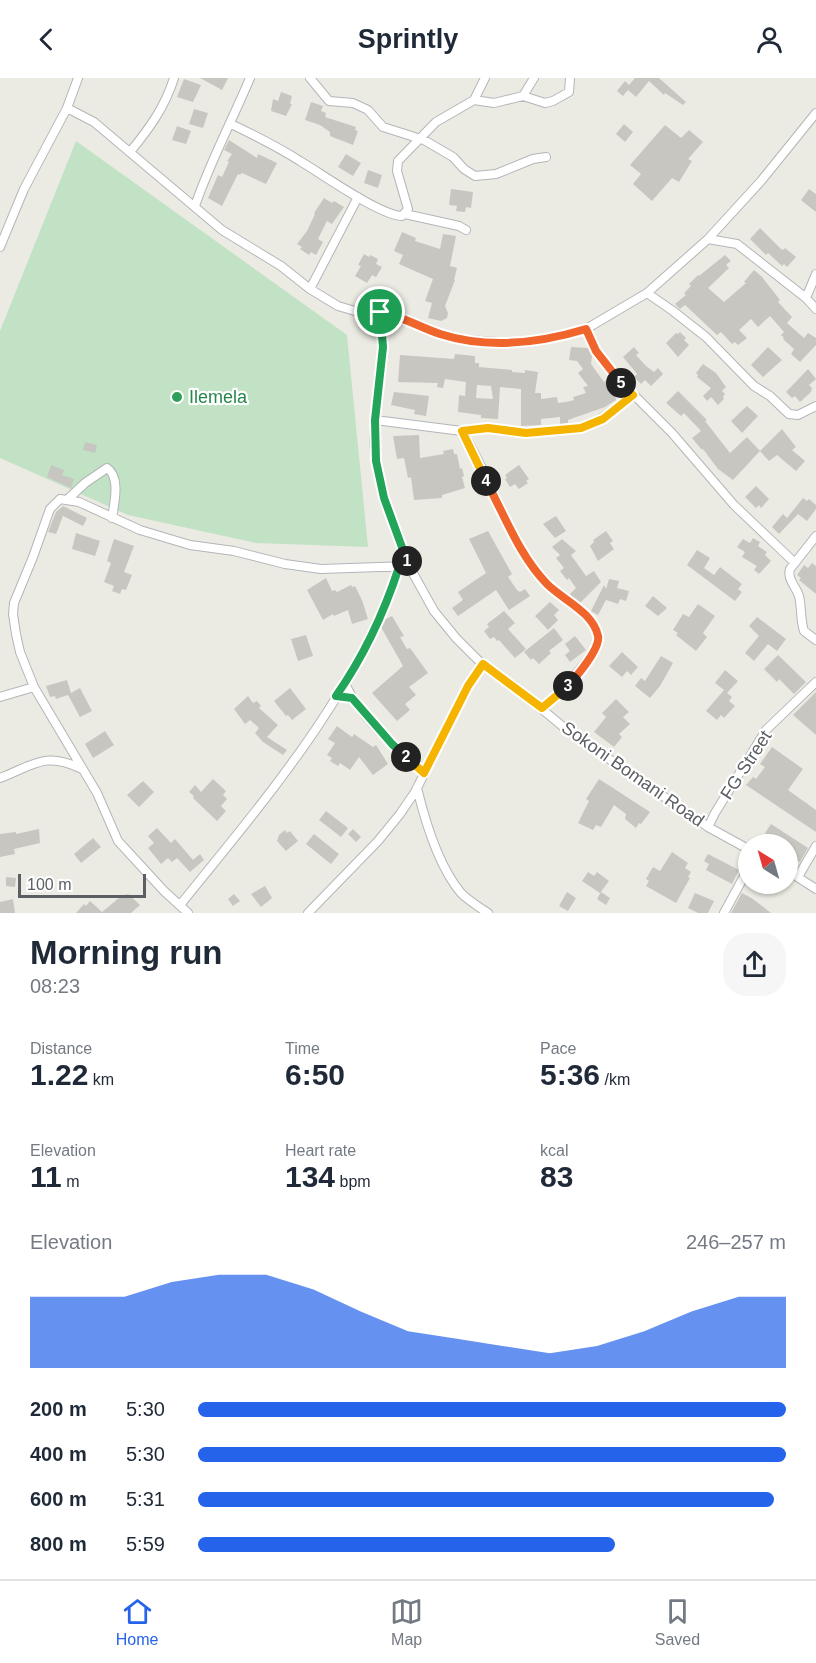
<!DOCTYPE html>
<meta charset="utf-8">
<style>
body{margin:0;font-family:Helvetica,sans-serif;background:#f6f6f7;color:#1f2937;height:100vh;display:flex;flex-direction:column;font-size:22px;white-space:nowrap}
*{box-sizing:border-box;margin:0}
p{font-size:20px;color:#747a83}
.icon{flex:none;width:33px;height:33px;fill:none;stroke:currentColor;stroke-width:2;stroke-linecap:round;stroke-linejoin:round}
.map{position:relative;height:835px;overflow:hidden}
.drawer{display:flex;flex-direction:column;background:#fff;flex:1}
.drawer>*{flex:none}
.needle{width:39px;rotate:323deg}
.tools{position:absolute;left:738px;top:756px;display:grid;gap:12px}
.tools a{display:grid;place-items:center;width:60px;height:60px;border-radius:50%;background:#fff;box-shadow:0 2px 4px #0004;font-size:30px}
.scale{position:absolute;left:18px;bottom:15px;width:128px;box-sizing:border-box;padding-left:6px;border:3px solid #5b5e62;border-top:0;font-size:16px;line-height:21px;white-space:nowrap;color:#5b5e62;-webkit-text-stroke:4px #fff;paint-order:stroke}
.pin{position:absolute;display:grid;place-items:center;width:51px;height:51px;color:#fff;margin:-26px;border:3px solid #fff;border-radius:50%;box-shadow:0 2px 6px #0007}
.km{position:absolute;width:30px;height:30px;margin:-15px;border-radius:50%;background:#222;color:#fff;font-size:16px;line-height:30px;text-align:center}
.round{display:grid;place-items:center;flex:none;width:63px;height:63px;border-radius:24px;background:#f6f6f7}
.overview{display:flex;align-items:center;justify-content:space-between;height:102px;padding:0 30px}
h1{font-size:33px;font-weight:700;line-height:45px}
.stats{display:grid;grid-template-columns:repeat(3,1fr);gap:9px;height:102px;padding:6px 30px}
.stats div{display:grid;align-content:center}
.stats b{font-size:30px;font-weight:700}
.stats small{font-size:16px;font-weight:400}
.stats p{font-size:16px}
.chart{height:168px;padding:12px 30px}
.chart p{display:flex;justify-content:space-between}
.chart svg{width:100%;height:108px;margin-top:6px;fill:#2563eb;opacity:.7}
ul{padding:0 30px;list-style:none;font-size:20px}
li{display:grid;grid-template-columns:96px 72px 1fr;align-items:center;height:45px}
li i{height:15px;border-radius:8px;background:#2563eb}
header{display:flex;justify-content:space-between;align-items:center;height:78px;padding:0 30px;background:#fff;font-size:27px;font-weight:700}
.tab-bar{display:flex;justify-content:space-around;align-items:center;height:84px;border-top:2px solid #e0e1e3;background:#fff;font-size:16px;color:#747a83}
.tab-bar a{display:grid;justify-items:center;gap:3px}
.tab-bar .current{color:#2563eb}
.map>svg:first-child{display:block}
.green{fill:#c1e2c4}
.building{fill:#c8c6c0;fill-rule:evenodd}
.lines{fill:none;stroke-linecap:round;stroke-linejoin:round}
.street-casing{stroke:#b3b5b9;stroke-width:10}
.street{stroke:#fff;stroke-width:8}
.split-1-casing{stroke:#fff;stroke-width:12}
.split-2-casing{stroke:#fff;stroke-width:12}
.split-3-casing{stroke:#fff;stroke-width:12}
.split-4-casing{stroke:#fff;stroke-width:12}
.split-5-casing{stroke:#fff;stroke-width:12}
.split-6-casing{stroke:#fff;stroke-width:12}
.split-1{stroke:#22a559;stroke-width:8}
.split-2{stroke:#22a559;stroke-width:8}
.split-3{stroke:#f5b400;stroke-width:8}
.split-4{stroke:#f0652b;stroke-width:8}
.split-5{stroke:#f5b400;stroke-width:8}
.split-6{stroke:#f0652b;stroke-width:8}
.leisure-dot{fill:#2e9e5b;stroke:#fff;stroke-width:2}
.labels{text-anchor:middle;stroke-width:4.5;stroke-linejoin:round;paint-order:stroke}
.leisure-label{font-size:18px;fill:#27864d;stroke:#fff;text-anchor:start}
.street-label{font-size:18px;fill:#5b5e62;stroke:#fff}
</style>
<header><svg class="icon" aria-label="back" viewBox="0 0 24 24"><path d="M15 5l-7 7 7 7"/></svg>Sprintly<svg class="icon" aria-label="person" viewBox="0 0 24 24"><circle cx="12" cy="8" r="4"/><path d="M4 21q1-7 8-7t8 7"/></svg></header>
<div class="map">
<svg width="816" height="835" viewBox="0 0 816 835">
<rect width="100%" height="100%" fill="#ecebe3"/>
<path class="green" d="M76,63L347,257L368,469L256,465L128,437L0,380V253Z"/>
<path class="building" d="M200,0H228L222,12Z
M635,0H659L686,24L683,27L665,15L664,17L649,3L636,19L628,12L623,18L617,13L625,3L629,7Z
M184,1L201,7L193,24L177,19Z
M281,14L292,18L290,26H292L286,38L271,33L273,21L278,23Z
M311,24L323,28L321,33L326,35L325,39L356,49L355,52L358,53L353,67L330,58V54L320,47L305,42Z
M194,31L208,35L203,50L189,46Z
M624,46L633,54L625,64L616,56Z
M665,47L681,60L689,52L703,64L688,81L692,83L679,104L672,100L652,123L633,106L641,96L630,87Z
M177,48L191,53L186,66L172,62Z
M229,62L257,80L258,76L277,85L266,106L242,95L240,97L238,96L222,128L208,120L218,97L222,99L229,84L227,83L232,76L224,72Z
M346,76L361,85L353,98L338,89Z
M368,92L382,97L378,110L364,105Z
M451,111L473,114L471,130L466,129L465,134L456,133L457,128L449,127Z
M809,111L816,116V134L801,122Z
M324,120L332,125L334,123L344,129L332,146L327,143L318,161L323,164L316,177L311,174L309,177L300,171L302,169L297,166L307,153L315,136L314,135Z
M760,150L781,171L783,172L785,170L796,179L787,189L784,186L782,188L768,175L766,177L750,161Z
M402,154L416,160L415,163L440,171L443,156L456,158L450,188L457,190L454,202H455L445,228L448,235L447,240L441,243L428,240L432,225L425,223L433,201L399,186L403,177L394,173Z
M364,176L369,179L370,177L378,181L376,186L382,189L376,199L372,197L367,205L355,198L361,188L358,187Z
M725,177L731,183L726,187L729,190L708,210L724,224L746,205L744,204L754,192L762,199L780,222L778,224L792,239L787,245L804,260L808,255L816,260V267L800,284L791,276L794,271L783,261L784,260L781,257L784,254L770,238L758,249L751,241L739,252L747,260L738,267L735,264L732,266L721,254L717,257L685,227L680,231L675,226L686,217L684,215L691,208L689,206L698,197L699,198Z
M680,254L686,260L684,262L689,267L678,279L666,265L676,255L678,256Z
M571,269L588,270L592,278L591,286L604,304L608,301L616,317L615,318L616,322L605,329L568,342V345L560,346V339L541,341V347L521,348V311L500,309L498,341L481,340V337L458,334L459,317L465,318L466,304L445,301L443,310L437,309L438,305L398,304L400,277L454,281L455,276L475,278V285H479V289L512,292V294L525,295V292L538,294L535,315H541V321L557,319L558,325L566,324L574,322L573,319L586,315L583,309L588,308L578,295L583,291L577,283L569,282ZM477,307L491,308L493,321L476,320Z
M634,269L639,275L636,277L646,288L654,294L658,290L663,296L651,308L645,302L641,306L634,299L637,296L623,279Z
M768,269L782,282L763,299L751,287Z
M703,286L716,295L726,309L722,313L725,316L723,319L724,321L718,327L711,319L707,323L703,318L711,310L697,299L698,297L696,295Z
M808,291L816,301L809,307L812,310L811,314L800,324L795,318L792,320L786,314Z
M678,313L707,342L705,343L730,375L747,359L760,373L733,402L718,391L703,371L702,372L692,360L701,353L684,335L681,338L666,325Z
M394,314L429,318L426,338L414,336L415,332L391,327Z
M747,328L758,338L742,355L731,343Z
M782,351L796,369L792,372L805,383L796,393L777,377L769,383L760,373Z
M419,357L420,380L444,376L443,373L453,371L454,376H457L460,391L462,390L464,398L462,399L465,410L442,417V420L414,422L411,399L408,400L404,380L397,381L393,358Z
M85,364L97,367L95,375L83,372Z
M51,387L64,392L62,397L74,401L71,410L47,399Z
M519,387L529,401L526,403L528,405L519,411L515,406L510,409L505,401L507,400L505,397Z
M756,408L769,421L761,430L759,427L756,430L745,419Z
M803,420L807,423L809,421L816,427V431L807,443L798,436L779,456L772,449L783,436L787,440Z
M63,428L87,440L83,448L63,438L56,456L48,454L56,434Z
M556,438L566,453L555,460L543,446Z
M488,453L512,496L508,499L517,512L520,514L525,511L530,518L509,532L496,512L458,538L452,530L463,522L458,514L486,495L469,461Z
M606,453L613,463L610,465L614,471L598,483L590,468L594,464L593,462Z
M76,455L100,463L95,478L72,471Z
M753,460L760,464L758,468L767,474L765,477L771,483L759,496L754,492L757,488L742,479L745,474L737,469L743,461L750,465Z
M114,461L134,468L124,494L132,497L126,512L122,511L120,516L112,513L114,508L104,504L111,485L107,483Z
M562,461L576,473L571,477L586,498L594,493L601,504L580,525L569,517L576,510L569,500L567,502L560,493L564,490L556,480L560,477L552,469Z
M697,472L710,480L704,490L714,497L720,489L742,506L738,511L742,514L735,523L687,487Z
M812,485L816,488V516L799,502L801,500L797,497L804,487L808,490Z
M326,500L332,513L335,512L337,514L351,507L352,509L355,508L362,522L368,541L352,546L348,532L334,538L333,536L323,542L307,512Z
M609,501L619,503L617,510L629,513L626,523L620,521L618,526L606,522L598,537L591,533L604,507L606,511Z
M653,518L667,530L658,538L645,528Z
M550,524L559,532L554,537L558,542L548,552L535,538Z
M698,526L715,538L703,555L707,559L696,573L676,557L678,555L673,552L683,536L689,539Z
M504,533L515,545L508,551L526,571L515,580L499,562L497,563L494,559L490,561L484,553L489,549L487,546Z
M392,538L404,558L400,559L407,571L410,570L428,595L409,609L416,617L405,626L410,632L397,643L372,615L403,588L381,549L384,542Z
M757,539L786,561L777,573L768,566L754,583L745,575L759,558L749,548Z
M554,550L563,562L549,573L551,575L539,586L533,580L531,582L524,574Z
M306,557L313,578L298,583L291,561Z
M575,558L586,572L570,584L565,577L570,573L565,566Z
M622,574L638,589L631,597L627,593L622,599L609,588Z
M778,577L806,604L794,616L779,601L777,604L764,591Z
M661,578L673,585L660,608L650,620L635,608L641,600L645,603Z
M725,592L738,603L727,615L732,619L729,623L735,628L724,640L721,637L717,642L706,633L724,612L715,605Z
M67,602L71,615L80,610L92,633L80,639L68,617L56,621L55,618L50,619L46,608Z
M290,610L306,631L292,642L288,637L286,638L274,623Z
M816,614V657L793,637Z
M248,618L253,625L257,623L261,628L259,630L278,647L267,659L287,672L283,677L263,664L255,655L259,650L250,642L245,646L234,631Z
M616,621L629,634L623,639L630,646L619,656L622,659L614,669L594,654L606,639L602,635Z
M337,648L352,659L354,656L373,669L376,667L388,686L373,697L359,679L350,692L340,685L338,688L330,683L332,680L327,677L335,665L328,661Z
M105,653L114,667L93,680L85,666Z
M772,669L803,691L788,712L816,732V754L746,707L753,699L756,701L765,689L760,686Z
M213,701L226,713L223,717L227,721L221,728L226,733L217,743L193,720L194,718L189,714L195,707L201,714Z
M599,701L650,734L641,746L639,745L636,750L625,741L626,736L614,727L601,749L596,747L593,752L578,745L589,723L586,721Z
M143,703L154,714L139,729L127,717Z
M326,733L348,750L341,759L319,742Z
M771,746L808,770L800,784L796,782L792,788L788,785V766H767L771,760L765,755Z
M157,750L171,765L175,761L193,782L200,776L204,782L190,794L177,780L172,784L168,780L161,786L148,770L154,765L148,758Z
M39,751L40,765L14,771L15,776L0,779V756L16,754V756Z
M353,751L361,759L356,764L348,756Z
M285,752L287,755L290,753L298,763L286,773L277,763L279,757Z
M314,756L339,776L331,786L306,766Z
M93,760L101,769L81,785L74,776Z
M672,774L688,785L685,790L691,794L688,799L690,800L676,825L646,808L649,803L646,801L653,789L660,793Z
M708,776L739,792L732,806L706,792L709,786L704,783Z
M588,794L594,798L597,794L609,803L600,815L582,803Z
M6,799L16,800L15,809L6,808Z
M265,808L272,820L261,829L251,816Z
M567,814L576,820L568,833L559,828Z
M601,814L610,820L606,827L597,821Z
M695,815L714,823L708,835H698L688,830Z
M742,815L753,821L771,835H731Z
M128,816L140,827L131,835H76L84,826L86,828L90,823L102,834L120,819Z
M234,816L240,823L233,828L228,821Z
M13,821L15,835H0V824Z"/>
<g class="lines">
<defs>
<path id="street" d="M310,0L329,23L353,25L368,32L383,49L424,62L453,79L464,91L475,98L496,96L533,81L546,79
M523,18L534,0
M474,22L485,0
M67,30L94,44L222,152L281,188L310,211L338,228L355,233L394,236L442,257L467,262L513,265L539,262L586,251L647,215L708,161L761,103L816,35
M231,46C254,57 278,69 300,83C322,96 379,137 402,138L408,131L397,93L398,83L436,44L474,22L494,25L523,18L545,25L553,23L569,14L570,0
M130,74C149,51 165,29 174,0
M195,128C210,84 232,43 250,0
M405,136L459,148L466,152
M708,161L737,166L806,220L816,196
M0,169L24,111L67,30L78,0
M310,211L358,119
M647,215L673,233L706,259L754,308L770,318L789,336L798,337L816,328
M806,220L816,231
M380,234L383,269L375,342L374,365L376,383L384,420L409,488L434,533L456,560L483,587L514,608L567,652L708,749L748,771
M586,251L596,273L623,306L672,355L734,427L795,485
M375,342L462,353L488,350L512,354H540L581,350L595,345L633,317
M462,353C490,398 504,452 537,494C543,501 549,508 556,514C569,525 602,544 598,565C597,572 590,578 586,584C573,601 560,616 542,630
M68,421L85,405L107,390C121,399 114,426 112,440
M816,458L790,491C787,502 796,508 799,518C802,530 800,541 804,553L816,562
M345,606C362,641 395,669 425,695
M0,619L34,609
M0,700C34,687 45,673 82,691
M417,710C425,743 439,789 461,815C469,823 479,829 488,835
M708,749L715,735L766,652L816,604
M788,793L816,811
M798,799L816,768
M180,827C264,723 356,617 399,489
M188,835L164,813L118,763L97,715L34,609L20,574L16,556L13,536L14,525L33,479L50,431L60,421L79,424L140,452L190,467L234,473L285,486L321,491L409,488
M308,835L378,763L400,736L415,714L468,608L483,587
M724,835L748,791"/>
</defs>
<use href="#street" class="street-casing"/>
<use href="#street" class="street"/>
</g>
<g class="lines">
<defs>
<path id="split-1" d="M380,234L383,269L375,342L376,383L384,420L407,483"/>
<path id="split-2" d="M406,679L392,666L352,620L336,618C364,578 384,535 399,489L409,488L407,483"/>
<path id="split-3" d="M406,679L424,695L468,608L483,586L542,630L568,608"/>
<path id="split-4" d="M486,403C505,438 519,477 547,506C563,522 593,534 598,558C601,570 576,599 568,608"/>
<path id="split-5" d="M486,403L462,353L488,350L526,355L581,350L603,341L633,317L621,305"/>
<path id="split-6" d="M380,234C402,238 419,249 440,256C487,271 540,265 586,251L596,273L621,305"/>
</defs>
<use href="#split-1" class="split-1-casing"/>
<use href="#split-2" class="split-2-casing"/>
<use href="#split-3" class="split-3-casing"/>
<use href="#split-4" class="split-4-casing"/>
<use href="#split-5" class="split-5-casing"/>
<use href="#split-6" class="split-6-casing"/>
<use href="#split-1" class="split-1"/>
<use href="#split-2" class="split-2"/>
<use href="#split-3" class="split-3"/>
<use href="#split-4" class="split-4"/>
<use href="#split-5" class="split-5"/>
<use href="#split-6" class="split-6"/>
</g>
<circle class="leisure-dot" cx="177" cy="319" r="6"/>
<g class="labels">
<g class="leisure-label">
<text x="189" y="325">Ilemela</text>
</g>
<g class="street-label">
<text transform="translate(746 687) rotate(-57)" y="6">FG Street</text>
<text transform="translate(633 696) rotate(35)" y="6">Sokoni Bomani Road</text>
</g>
</g>
</svg>
<div class="tools">
<a><svg class="needle" viewBox="-14 -14 28 28"><path d="M0-13l5 13h-10z" fill="#e53935"/><path d="M0 13l5-13h-10z" fill="#747a83"/></svg></a>
</div>
<div class="scale">100 m</div>
<div class="pin" style="left:380px;top:234px;background:#1e9e55"><svg class="icon" aria-label="arrive" viewBox="0 0 24 24"><path d="M6 21V4h12l-3 4 3 4H6"/></svg></div>
<b class="km" style="left:407px;top:483px">1</b>
<b class="km" style="left:406px;top:679px">2</b>
<b class="km" style="left:568px;top:608px">3</b>
<b class="km" style="left:486px;top:403px">4</b>
<b class="km" style="left:621px;top:305px">5</b>
</div>
<section class="drawer">
<div class="overview"><div><h1>Morning run</h1><p>08:23</p></div><a class="round"><svg class="icon" aria-label="share" viewBox="0 0 24 24"><path d="M12 15V3M7 8l5-5 5 5M5 13v7h14v-7"/></svg></a></div>
<div class="stats">
<div><p>Distance</p><b>1.22<small> km</small></b></div>
<div><p>Time</p><b>6:50</b></div>
<div><p>Pace</p><b>5:36<small> /km</small></b></div>
</div>
<div class="stats">
<div><p>Elevation</p><b>11<small> m</small></b></div>
<div><p>Heart rate</p><b>134<small> bpm</small></b></div>
<div><p>kcal</p><b>83</b></div>
</div>
<div class="chart"><p><span>Elevation</span>246–257 m</p>
<svg viewBox="0 0 160 44" preserveAspectRatio="none"><path d="M0 44V15L10 15L20 15L30 9L40 6L50 6L60 12L70 21L80 29L90 32L100 35L110 38L120 35L130 29L140 21L150 15L160 15V44z"/></svg>
</div>
<ul>
<li><b>200 m</b>5:30<i style="width:100%"></i></li>
<li><b>400 m</b>5:30<i style="width:100%"></i></li>
<li><b>600 m</b>5:31<i style="width:98%"></i></li>
<li><b>800 m</b>5:59<i style="width:71%"></i></li>
</ul>
</section>
<nav class="tab-bar">
<a class="current"><svg class="icon" aria-label="home" viewBox="0 0 24 24"><path d="M3 11l9-7 9 7M6 9v11h12V9"/></svg>Home</a>
<a><svg class="icon" aria-label="map" viewBox="0 0 24 24"><path d="M3 6l6-2 6 2 6-2v14l-6 2-6-2-6 2zM9 4v14M15 6v14"/></svg>Map</a>
<a><svg class="icon" aria-label="saved" viewBox="0 0 24 24"><path d="M7 4h10v16l-5-4-5 4z"/></svg>Saved</a>
</nav>
